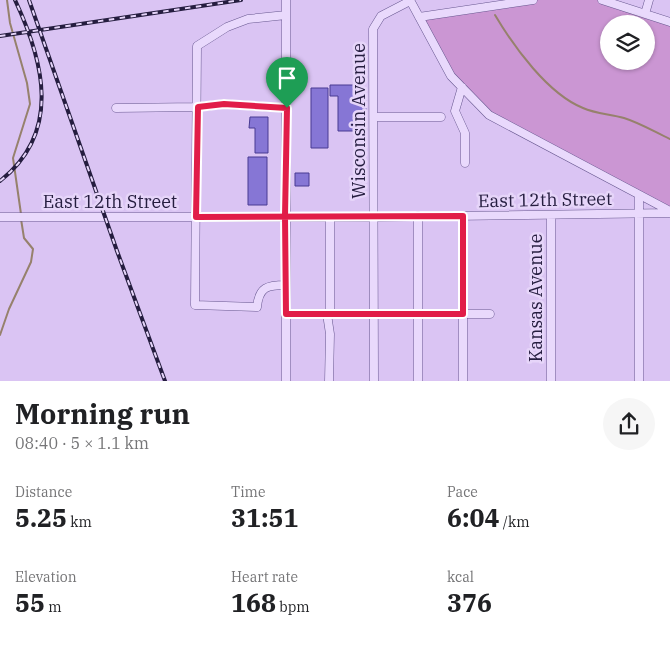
<!DOCTYPE html>
<meta charset="utf-8">
<style>
body{margin:0;font-family:"IBM Plex Serif",serif;background:#f6f6f6;color:#202124;height:100vh;display:flex;flex-direction:column;font-size:19px;white-space:nowrap}
*{box-sizing:border-box;margin:0}
p{font-size:16px;color:#757577}
.icon{flex:none;width:28px;height:28px;fill:none;stroke:currentColor;stroke-width:2;stroke-linecap:round;stroke-linejoin:round}
.map{position:relative;height:381px;overflow:hidden}
.drawer{display:flex;flex-direction:column;background:#fff;flex:1}
.drawer>*{flex:none}
.tools{position:absolute;left:600px;top:15px;display:grid;gap:10px}
.tools a{display:grid;place-items:center;width:55px;height:55px;border-radius:50%;background:#fff;box-shadow:0 1px 4px #0004;font-size:25px}
.pin{position:absolute;display:grid;place-items:center;width:42px;height:42px;color:#fff;margin:-51px -21px;border-radius:50% 50% 50% 0;rotate:-45deg;box-shadow:0 0 5px #0007}
.pin .icon{rotate:45deg}
.round{display:grid;place-items:center;flex:none;width:52px;height:52px;border-radius:26px;background:#f6f6f6}
.summary{display:flex;align-items:center;justify-content:space-between;height:85px;padding:0 15px}
h1{font-size:28px;font-weight:700;line-height:38px}
.metrics{display:grid;grid-template-columns:repeat(3,1fr);gap:8px;height:85px;padding:5px 15px}
.metrics div{display:grid;align-content:center}
.metrics b{font-size:25px;font-weight:700}
.metrics small{font-size:14px;font-weight:400}
.metrics p{font-size:14px}
.map>svg:first-child{display:block}
.green{fill:#cb96d3;fill-rule:evenodd}
.lines{fill:none;stroke-linecap:round;stroke-linejoin:round}
.stream{stroke:#96816c;stroke-width:2}
.building{fill:#8676d5;stroke:#483b92}
.minor-casing{stroke:#685890;stroke-width:9}
.minor{stroke:#e9d9fc;stroke-width:8}
.rail-casing{stroke:#251d3f;stroke-width:4}
.rail{stroke:#e6d5f9;stroke-width:2;stroke-dasharray:5.5;stroke-linecap:butt}
.route-casing{stroke:#fff;stroke-width:10}
.route{stroke:#e11d48;stroke-width:6}
.labels{text-anchor:middle;stroke-width:5;stroke-linejoin:round;paint-order:stroke}
.street-label{font-size:18px;fill:#251d3f;stroke:#e6d5f9}
</style>
<div class="map">
<svg width="670" height="381" viewBox="0 0 670 381">
<rect width="100%" height="100%" fill="#dac4f3"/>
<path class="green" d="M533,0H602L670,22V211L489,115L451,76L419,17ZM609,24H646V61H609Z"/>
<g class="lines">
<path class="stream" d="M7,0L10,23L27,83L30,104L13,158L21,214
M495,15C514,47 548,94 583,108C596,114 611,114 624,118C640,123 655,132 670,139
M0,335L9,309L31,262L33,249L24,238L21,219"/>
</g>
<path class="building" d="M330,85H362V91H357V96H366V131H338V96H330Z
M311,88H328V148H311Z
M250,117H268V153H255V128H249Z
M248,157H267V205H248Z
M295,173H309V186H295Z"/>
<g class="lines">
<defs>
<path id="minor" d="M286,0V381
M410,0L451,76L489,115L670,211
M602,0L670,22
M645,14L649,0
M419,17L533,0
M462,87L455,111L465,133V163
M116,108L198,107L224,104L287,108
M374,117H441
M551,215V381
M418,216V381
M0,217H374L670,213
M286,285C267,285 259,287 257,307L195,305L197,46L227,27L248,19L286,15
M286,314H490
M327,314L330,334L329,381
M330,314V217
M374,381L373,29L381,16L410,1
M463,381V216
M639,381V196"/>
</defs>
<use href="#minor" class="minor-casing"/>
<use href="#minor" class="minor"/>
<defs>
<path id="rail" d="M29,0L117,251L165,381
M0,36L241,0
M0,181C62,132 44,62 15,0"/>
</defs>
<use href="#rail" class="rail-casing"/>
<use href="#rail" class="rail"/>
</g>
<g class="lines">
<defs>
<path id="route" d="M287,108L285,216L286,314H463V216L196,217L198,107L224,104L287,108"/>
</defs>
<use href="#route" class="route-casing"/>
<use href="#route" class="route"/>
</g>
<g class="labels">
<g class="street-label">
<text transform="translate(359 121) rotate(-90)" y="6">Wisconsin Avenue</text>
<text transform="translate(545 200) rotate(-1)" y="6">East 12th Street</text>
<text x="110" y="208">East 12th Street</text>
<text transform="translate(536 298) rotate(-90)" y="6">Kansas Avenue</text>
</g>
</g>
</svg>
<div class="tools">
<a><svg class="icon" aria-label="layers" viewBox="0 0 24 24"><path d="M12 4l9 5-9 5-9-5zM3 14l9 5 9-5"/></svg></a>
</div>
<div class="pin" style="left:287px;top:108px;background:#1e9e55"><svg class="icon" aria-label="arrive" viewBox="0 0 24 24"><path d="M6 21V4h12l-3 4 3 4H6"/></svg></div>
</div>
<section class="drawer">
<div class="summary"><div><h1>Morning run</h1><p>08:40 · 5 × 1.1 km</p></div><a class="round"><svg class="icon" aria-label="share" viewBox="0 0 24 24"><path d="M12 15V3M7 8l5-5 5 5M5 13v7h14v-7"/></svg></a></div>
<div class="metrics">
<div><p>Distance</p><b>5.25<small> km</small></b></div>
<div><p>Time</p><b>31:51</b></div>
<div><p>Pace</p><b>6:04<small> /km</small></b></div>
</div>
<div class="metrics">
<div><p>Elevation</p><b>55<small> m</small></b></div>
<div><p>Heart rate</p><b>168<small> bpm</small></b></div>
<div><p>kcal</p><b>376</b></div>
</div>
</section>
